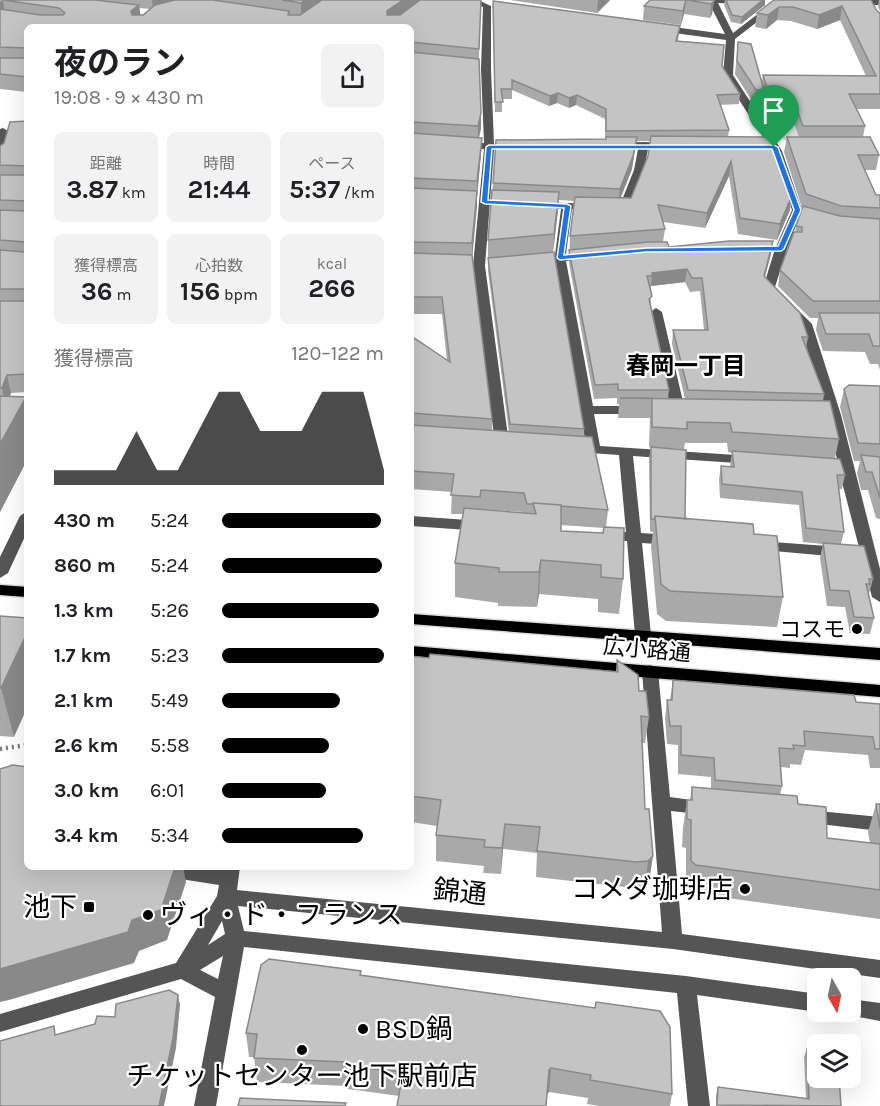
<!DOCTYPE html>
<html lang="ja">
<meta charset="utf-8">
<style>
body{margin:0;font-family:Karla,"Noto Sans JP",sans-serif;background:#f2f2f2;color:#202124;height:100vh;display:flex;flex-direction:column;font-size:22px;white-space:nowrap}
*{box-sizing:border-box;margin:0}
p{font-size:20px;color:#757577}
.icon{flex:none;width:33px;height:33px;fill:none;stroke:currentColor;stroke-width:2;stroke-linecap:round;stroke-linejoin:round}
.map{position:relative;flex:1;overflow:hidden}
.details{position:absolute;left:24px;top:24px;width:390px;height:846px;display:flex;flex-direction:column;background:#fff;border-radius:9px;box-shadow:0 6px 24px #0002}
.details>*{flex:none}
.needle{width:39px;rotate:171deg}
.fabs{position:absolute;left:807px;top:968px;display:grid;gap:12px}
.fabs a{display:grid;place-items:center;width:54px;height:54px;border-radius:9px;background:#fff;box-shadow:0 6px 24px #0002;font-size:30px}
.pin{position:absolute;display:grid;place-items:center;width:51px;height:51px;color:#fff;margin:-62px -26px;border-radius:50% 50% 50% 0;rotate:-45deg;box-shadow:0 0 6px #0007}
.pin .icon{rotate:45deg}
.round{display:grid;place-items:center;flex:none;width:63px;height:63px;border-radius:9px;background:#f2f2f2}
.headline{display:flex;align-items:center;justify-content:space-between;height:102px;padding:0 30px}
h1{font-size:33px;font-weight:700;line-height:45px}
.figures{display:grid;grid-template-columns:repeat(3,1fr);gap:9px;height:102px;padding:6px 30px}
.figures div{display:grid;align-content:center;border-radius:9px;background:#f2f2f2;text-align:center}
.figures b{font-size:26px;font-weight:700}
.figures small{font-size:16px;font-weight:400}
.figures p{font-size:16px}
.chart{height:168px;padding:12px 30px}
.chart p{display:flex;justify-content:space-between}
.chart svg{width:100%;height:108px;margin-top:6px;fill:#000;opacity:.7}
ul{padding:0 30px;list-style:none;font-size:20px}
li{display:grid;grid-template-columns:96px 72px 1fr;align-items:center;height:45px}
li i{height:15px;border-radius:8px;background:#000}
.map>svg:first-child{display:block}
.green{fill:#dcdcdc}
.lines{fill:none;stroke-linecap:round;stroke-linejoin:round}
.major-casing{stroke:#dbdbdb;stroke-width:3}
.path{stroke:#777;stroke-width:4.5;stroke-dasharray:2 4;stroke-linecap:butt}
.minor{fill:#555;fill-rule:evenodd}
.major{fill:#000;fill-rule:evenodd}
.wall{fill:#a9a9a9;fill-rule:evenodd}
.shaded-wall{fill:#898989}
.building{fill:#c4c4c4;stroke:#898989;stroke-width:1.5}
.route{fill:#1a73e8;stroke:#fff;stroke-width:1.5;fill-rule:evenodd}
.poi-dot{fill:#000;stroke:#fff;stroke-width:2}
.labels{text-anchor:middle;stroke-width:4.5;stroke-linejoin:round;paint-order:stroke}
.poi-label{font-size:22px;fill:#000;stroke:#fff;text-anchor:end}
.street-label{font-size:22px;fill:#000;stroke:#fff}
.neighbourhood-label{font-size:24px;font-weight:bold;fill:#000;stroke:#fff}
.near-poi-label{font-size:27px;fill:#000;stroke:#fff;text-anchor:end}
.near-street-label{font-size:27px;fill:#000;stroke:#fff}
</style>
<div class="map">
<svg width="880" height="1106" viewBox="0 0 880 1106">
<rect width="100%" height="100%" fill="#fff"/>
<path class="green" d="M766,114L838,117L792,143L784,140Z"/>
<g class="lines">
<defs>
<path id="major" d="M0,585L27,587V597L0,595Z
M411,614L880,648V660L411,624Z
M411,646L880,685V697L411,658Z"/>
</defs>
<use href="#major" class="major-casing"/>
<path class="path" d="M0,749L27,745"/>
<path class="minor" d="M466,0H478L491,6V69L494,144H514L519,147L514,150H494L485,266L509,444L502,448L495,444L473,266L484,149H463L458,146L463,143H484L481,69L483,7Z
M703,0H747L743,4L718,3L733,33L776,0H785L735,39L733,75L782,151L802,210L787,249L775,287L812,324L841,415L880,569V602L872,597L843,486L827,415L800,325L763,288L775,249L792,210L772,151L723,75L726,40L659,31L655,28L659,25L725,34L709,3Z
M848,0H880V5H851L848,4Z
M3,128L8,131L11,140L5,158L0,161V129Z
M644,142L670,143L675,146L670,149H648L644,170L629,209L624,212L614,210V206L620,205L634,170L638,149H616L611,146L616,143Z
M540,202L594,204L599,207L594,210L572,209L566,254L589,252L595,255L589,258L566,261L593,406H639L646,410L639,414H594L600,446L751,456L758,460L751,464L633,456L641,533L671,535L678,540L671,545L642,543L651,635L649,639H637L635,635L627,541L605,540L598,535L605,530L626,532L619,455L575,452L568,448L575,444L586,445L555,262L535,264L529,261L535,258L555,255L561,209L536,207V203Z
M656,308L662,312L685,410L678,414L671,410L650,312Z
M27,511V532L8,573L0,578V557L20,516Z
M411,516L482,521L489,526L482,531L411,526Z
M757,541L841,547L848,552L841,557L752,549L750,546L752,543Z
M650,665L656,667L658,671L670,797L713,803L716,808L713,813L707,815L671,811L682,934L880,960V978L673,949L238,906L244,931L686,976L818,994V1011H820L818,1012L697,995L710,1106H688L677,993L244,947L216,1106H194L215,997L181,979L0,1032V1014L176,963L217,896L219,885L181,879L179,874L181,869L186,867L221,870L222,867H240L237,890L662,932L642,671L644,667ZM222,921L225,934L208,945ZM223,956L218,979L200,970Z
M808,810L880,817V831L802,822L799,817L802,812Z
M850,999L880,1003V1021L843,1014L841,1011H850Z"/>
<use href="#major" class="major"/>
</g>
<path class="wall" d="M0,0H481L479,58L481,128L479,138H482L481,154L477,197L472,255L492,419V430L509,432L488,271V240L493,183L605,139V119L576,105L569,108L557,103L549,106L512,90V99H502V112H495L493,10L680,26L678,41L722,66L740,94L739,104L720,105L729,130L728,137L790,210L777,240L738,234L729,176L705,228L663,222L665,229L663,242L669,247L773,241L771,254L765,277L808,337L806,348L824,394L823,401L839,439L835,458L845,475L842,489H839L844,532L841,544L873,579L869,594L874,618L870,634L850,633L845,607L827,606L820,558L823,544L803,542L799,505L720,498L719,479L721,466H730L732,453L728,452L727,443H685L684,449L649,447L650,418H618L619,404H617V398L594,399L569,263L570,236L574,201L559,200L553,252L584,429V437L608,510L606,527L623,579L619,614L598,612V599L539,594L537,607L498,606V603L455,597V563L463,514H451L452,492L411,489V336L447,361L442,314H411V27H27V92L0,89ZM139,8L150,9L143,15H140ZM636,141H650L648,156L631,198L621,197L632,169ZM685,282L690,292L700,291L704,330H673L672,344L685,399L668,398L669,390L651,305L650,290H651V286ZM481,509L523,512V513L481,510ZM561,525L604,528L603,533L561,531Z
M510,0H610L597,13Z
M650,0H714L712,14L710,18L684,14L681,25L643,20L644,6Z
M725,0H765V5L741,24L731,22L724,5Z
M774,0H871L877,11L880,13V109H856L865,126L863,137L879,155L876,170H865L876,195H880V370L878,364H870L865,352L823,351L816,330L818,318H810L778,286L780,270L795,232L796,226L802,208L784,152L787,137H799L789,109H767L763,97L762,104H754L735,74L738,42L762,81L763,75L866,76L840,20L817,29L791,21L777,20L766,29L755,27L757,13Z
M879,0H880V11L878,7Z
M27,121V392L11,393L10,396L26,397L27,403V460L0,512V146L4,143Z
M880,386V519L876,518L868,490H861L857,473L860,461H854L840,407L844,389Z
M651,447L685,519L754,534L783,597L777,627L666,621L657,614L651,546L653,532L650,531L649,459Z
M0,616L14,737L0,736Z
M411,656L616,671L617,660L639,691L649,717L645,743H642L645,809H649V882L645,887L633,888L536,877L537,853L503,849L501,874L483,873L484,866L436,861V835L437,826L411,822Z
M673,680L856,702L880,704V768H870L868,755L805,750L801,765L790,764V768L781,767L782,786L780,795L798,804L827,838L870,843L868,832L876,804H880V919L691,893L686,889V848L682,847L683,828L687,800H690L692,787L711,788V777L678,774V745L667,744L665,718L667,700H670Z
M361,971V975L672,1094L670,1106H599L587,1104L588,1098L549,1092L547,1094L399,1096L348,1089L347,1086L257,1082L254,1057H249L246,1033Z
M807,1049L841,1106H716V1095L718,1087L806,1098L804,1057Z"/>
<path class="shaded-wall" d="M3,0L5,14L0,18V2Z
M152,0H183L153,10Z
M305,0H325L301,17V3Z
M403,0H421L388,25L387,11Z
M598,0H610L597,13Z
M686,0L684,14L681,25L683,11Z
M763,0H765V5L741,24L742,17Z
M714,1L712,14L710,18L711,4Z
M139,5L141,19L133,25L131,11Z
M842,6L840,20L817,29L819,15Z
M779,7L777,20L766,29L768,15Z
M558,93L557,103L549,106L550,96Z
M577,95L576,105L569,108V98Z
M481,113V128L478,141V126Z
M637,137L632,169L618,204L620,189Z
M482,138L481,154L477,197V181Z
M731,161L729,176L705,228L707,213Z
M477,191V207L472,260V243Z
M559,192L558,211L553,253L554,234Z
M792,195L790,210L777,240L780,224Z
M773,241L771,254L761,290L764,276Z
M687,269L685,282L651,286L652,276V273Z
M7,375L11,393L6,406L2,388Z
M26,397L27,403V460L0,512V444Z
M541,560L539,594L537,607L539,572Z
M27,633V708L14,737L1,688Z
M505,824L501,874L502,848Z
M653,856L649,882L645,887L648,861Z
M175,867H183L186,882L167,940L139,951L134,963L9,1000L0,1002V969L132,920Z
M178,995L180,1005L176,1048L164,1106H159Z
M551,1068L549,1092L547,1094L549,1070Z"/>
<path class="building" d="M3,0H95L139,5L131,11L132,15H143L155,5L175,0H213L289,11L288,15H300L322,0H403L387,11V15H400L420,0H481L479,49L411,42V27H27V77L0,74V58H24L27,56L26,48L0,47V9L40,15H63L65,13L59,8Z
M282,0H305L301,3Z
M650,0H686L683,11L644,6Z
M687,0H714V1L711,4Z
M726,0H763L742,17L732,15Z
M774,0H871L877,11L880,13V94H849L865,126H803L791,94H769L763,75L876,76L842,6L819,15L793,7H779L768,15L757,13Z
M493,1L680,26L676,41L724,45L722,66L740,94L717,95L729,130L606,131V109L577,95L569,98L558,93L550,96L512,80V89H501L503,102H495Z
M738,42L751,44L764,90H756L737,61Z
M411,52L479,59L481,113L478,126L411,122Z
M27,121V374L7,375L2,388H0V301H24L26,299L25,289H0V250L24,252L26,249L25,242L0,240V210L24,211L26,209V201L0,200V175H24L26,173V166L0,165V146L4,143L10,122Z
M411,133L482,138L477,181L411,178Z
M651,136L772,137L792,195L780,224L740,218L731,161L707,213L658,205L665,229L570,236L575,197L631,198L648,156Z
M606,137H637L633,156L620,189L493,183L496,140L606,139Z
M787,137H870L879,155H858L876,195H880V208L841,206L806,194Z
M411,188L477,191L472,243L411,242Z
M492,190L559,192L554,234L488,240Z
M803,206L840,216L880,219V301H813L780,270L794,232H802V227L796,226Z
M729,241H773L764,276L800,313L808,337H802L824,394L688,390L673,330H708L702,278H692L687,269L652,273V276H647L652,296L649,299L669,390H618V384L595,385L569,250L648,242H667L669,247Z
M554,252L584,429L510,424L488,258Z
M411,253L472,255L492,419L411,413V336L450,362L442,297H411Z
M819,313H880V346H873L869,334H826Z
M849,385L880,386V444L858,443L844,389Z
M0,396L26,397L0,444Z
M620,398L830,401L839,439L732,432L730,423L687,422V429L652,427V398Z
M411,425L592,437L608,510L561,506V505L533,503V504H527L524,493L481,490L480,497L451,495L454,474L411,471Z
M651,447L686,450L685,519L655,516L654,519H651Z
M732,451L840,459L845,475H837L844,532L806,528L802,492L722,484L721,466L734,467Z
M861,455L880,457V498L872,472H866Z
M533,503L561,505V531L603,533L604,527L624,528L623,579L601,577V565L541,560L539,572H499V568L455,563L464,508L536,514Z
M655,516L753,524L754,534L777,536L783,597L670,591L661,584Z
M823,543L864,546L873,579H869L870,584H866L874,618L854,617L849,591L830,590Z
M0,616L27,618V633L1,688H0Z
M430,654L618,672L617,660L638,675L639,691H646L649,717L641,716L645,809H649L653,856L648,861L636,862L537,851L540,827L505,824L502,848L484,847L485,840L436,835L441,800L411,796V656L429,658Z
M673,680L854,695L856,702L880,704V749H875L873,737L804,731L805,746L793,745L794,749L779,748L782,786L715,780L714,758L681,755V726H670L667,700H672Z
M13,765L27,767V766V867H175L161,910L132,920L128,932L0,969V769Z
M692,787L797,796L798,804L826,807L827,838L880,844V890L696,865L691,861V820L687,819V800H692Z
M876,804H880V829Z
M269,959L361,971L360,975L595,1008L596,1002L660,1011L670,1027L672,1094L590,1080L591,1075L551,1068L549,1070L546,1106H397L403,1072L346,1066V1062L254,1058L257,1034L246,1033L261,965Z
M169,990L178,995L173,1038L159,1106H0V1041L54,1026L55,1035L95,1024L97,1016L115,1017L116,1004Z
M807,1049L818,1050V1077H839L841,1106L717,1105L718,1087L809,1099Z
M240,1098L346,1103L345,1106H238Z"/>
<path class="route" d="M489,145H774L778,147L801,210L784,249L781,251L647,252L560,260L557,258L564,208L485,204L481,202L486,147ZM492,149H772L794,210L778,246L647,248L564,255L571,206L567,204L488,200Z"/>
<g class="poi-dot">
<circle cx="857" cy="629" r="6"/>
<circle cx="745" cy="889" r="6"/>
<rect x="83" y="901" width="12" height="12" rx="3"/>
<circle cx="148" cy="915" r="6"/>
<circle cx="363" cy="1029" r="6"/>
<circle cx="302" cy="1050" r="6"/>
</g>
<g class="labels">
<g class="poi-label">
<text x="845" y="637">コスモ</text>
</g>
<g class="street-label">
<text transform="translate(647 649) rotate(5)" y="8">広小路通</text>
</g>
<g class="neighbourhood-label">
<text x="686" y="374">春岡一丁目</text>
</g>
<g class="near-poi-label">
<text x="733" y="898">コメダ珈琲店</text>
<text x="77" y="916">池下</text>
<text x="160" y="924" text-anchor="start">ヴィ・ド・フランス</text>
<text x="375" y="1038" text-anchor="start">BSD鍋</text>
<text x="302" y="1085" text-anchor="middle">チケットセンター池下駅前店</text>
</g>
<g class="near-street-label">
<text transform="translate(460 892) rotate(6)" y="9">錦通</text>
</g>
</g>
</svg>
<div class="fabs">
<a><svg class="needle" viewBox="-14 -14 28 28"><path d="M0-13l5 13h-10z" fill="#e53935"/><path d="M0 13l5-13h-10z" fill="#757577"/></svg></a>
<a><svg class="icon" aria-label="layers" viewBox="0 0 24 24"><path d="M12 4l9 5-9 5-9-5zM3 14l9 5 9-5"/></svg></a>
</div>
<div class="pin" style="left:774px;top:147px;background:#1e9e55"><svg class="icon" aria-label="arrive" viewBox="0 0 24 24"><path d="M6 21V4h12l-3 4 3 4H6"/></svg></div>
<section class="details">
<div class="headline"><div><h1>夜のラン</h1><p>19:08 · 9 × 430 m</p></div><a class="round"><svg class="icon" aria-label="share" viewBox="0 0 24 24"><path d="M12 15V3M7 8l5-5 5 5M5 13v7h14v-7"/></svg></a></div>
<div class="figures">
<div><p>距離</p><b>3.87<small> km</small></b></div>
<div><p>時間</p><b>21:44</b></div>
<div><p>ペース</p><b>5:37<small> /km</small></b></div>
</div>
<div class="figures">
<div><p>獲得標高</p><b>36<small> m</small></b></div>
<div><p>心拍数</p><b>156<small> bpm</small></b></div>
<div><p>kcal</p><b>266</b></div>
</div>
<div class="chart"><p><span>獲得標高</span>120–122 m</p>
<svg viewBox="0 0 160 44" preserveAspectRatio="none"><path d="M0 44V38L10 38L20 38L30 38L40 22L50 38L60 38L70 22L80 6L90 6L100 22L110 22L120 22L130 6L140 6L150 6L160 38V44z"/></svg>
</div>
<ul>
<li><b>430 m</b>5:24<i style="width:98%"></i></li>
<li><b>860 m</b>5:24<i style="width:99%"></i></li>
<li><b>1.3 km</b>5:26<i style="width:97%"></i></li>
<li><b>1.7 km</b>5:23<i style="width:100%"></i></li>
<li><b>2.1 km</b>5:49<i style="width:73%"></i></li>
<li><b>2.6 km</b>5:58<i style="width:66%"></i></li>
<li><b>3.0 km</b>6:01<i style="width:64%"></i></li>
<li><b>3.4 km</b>5:34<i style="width:87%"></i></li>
</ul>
</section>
</div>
